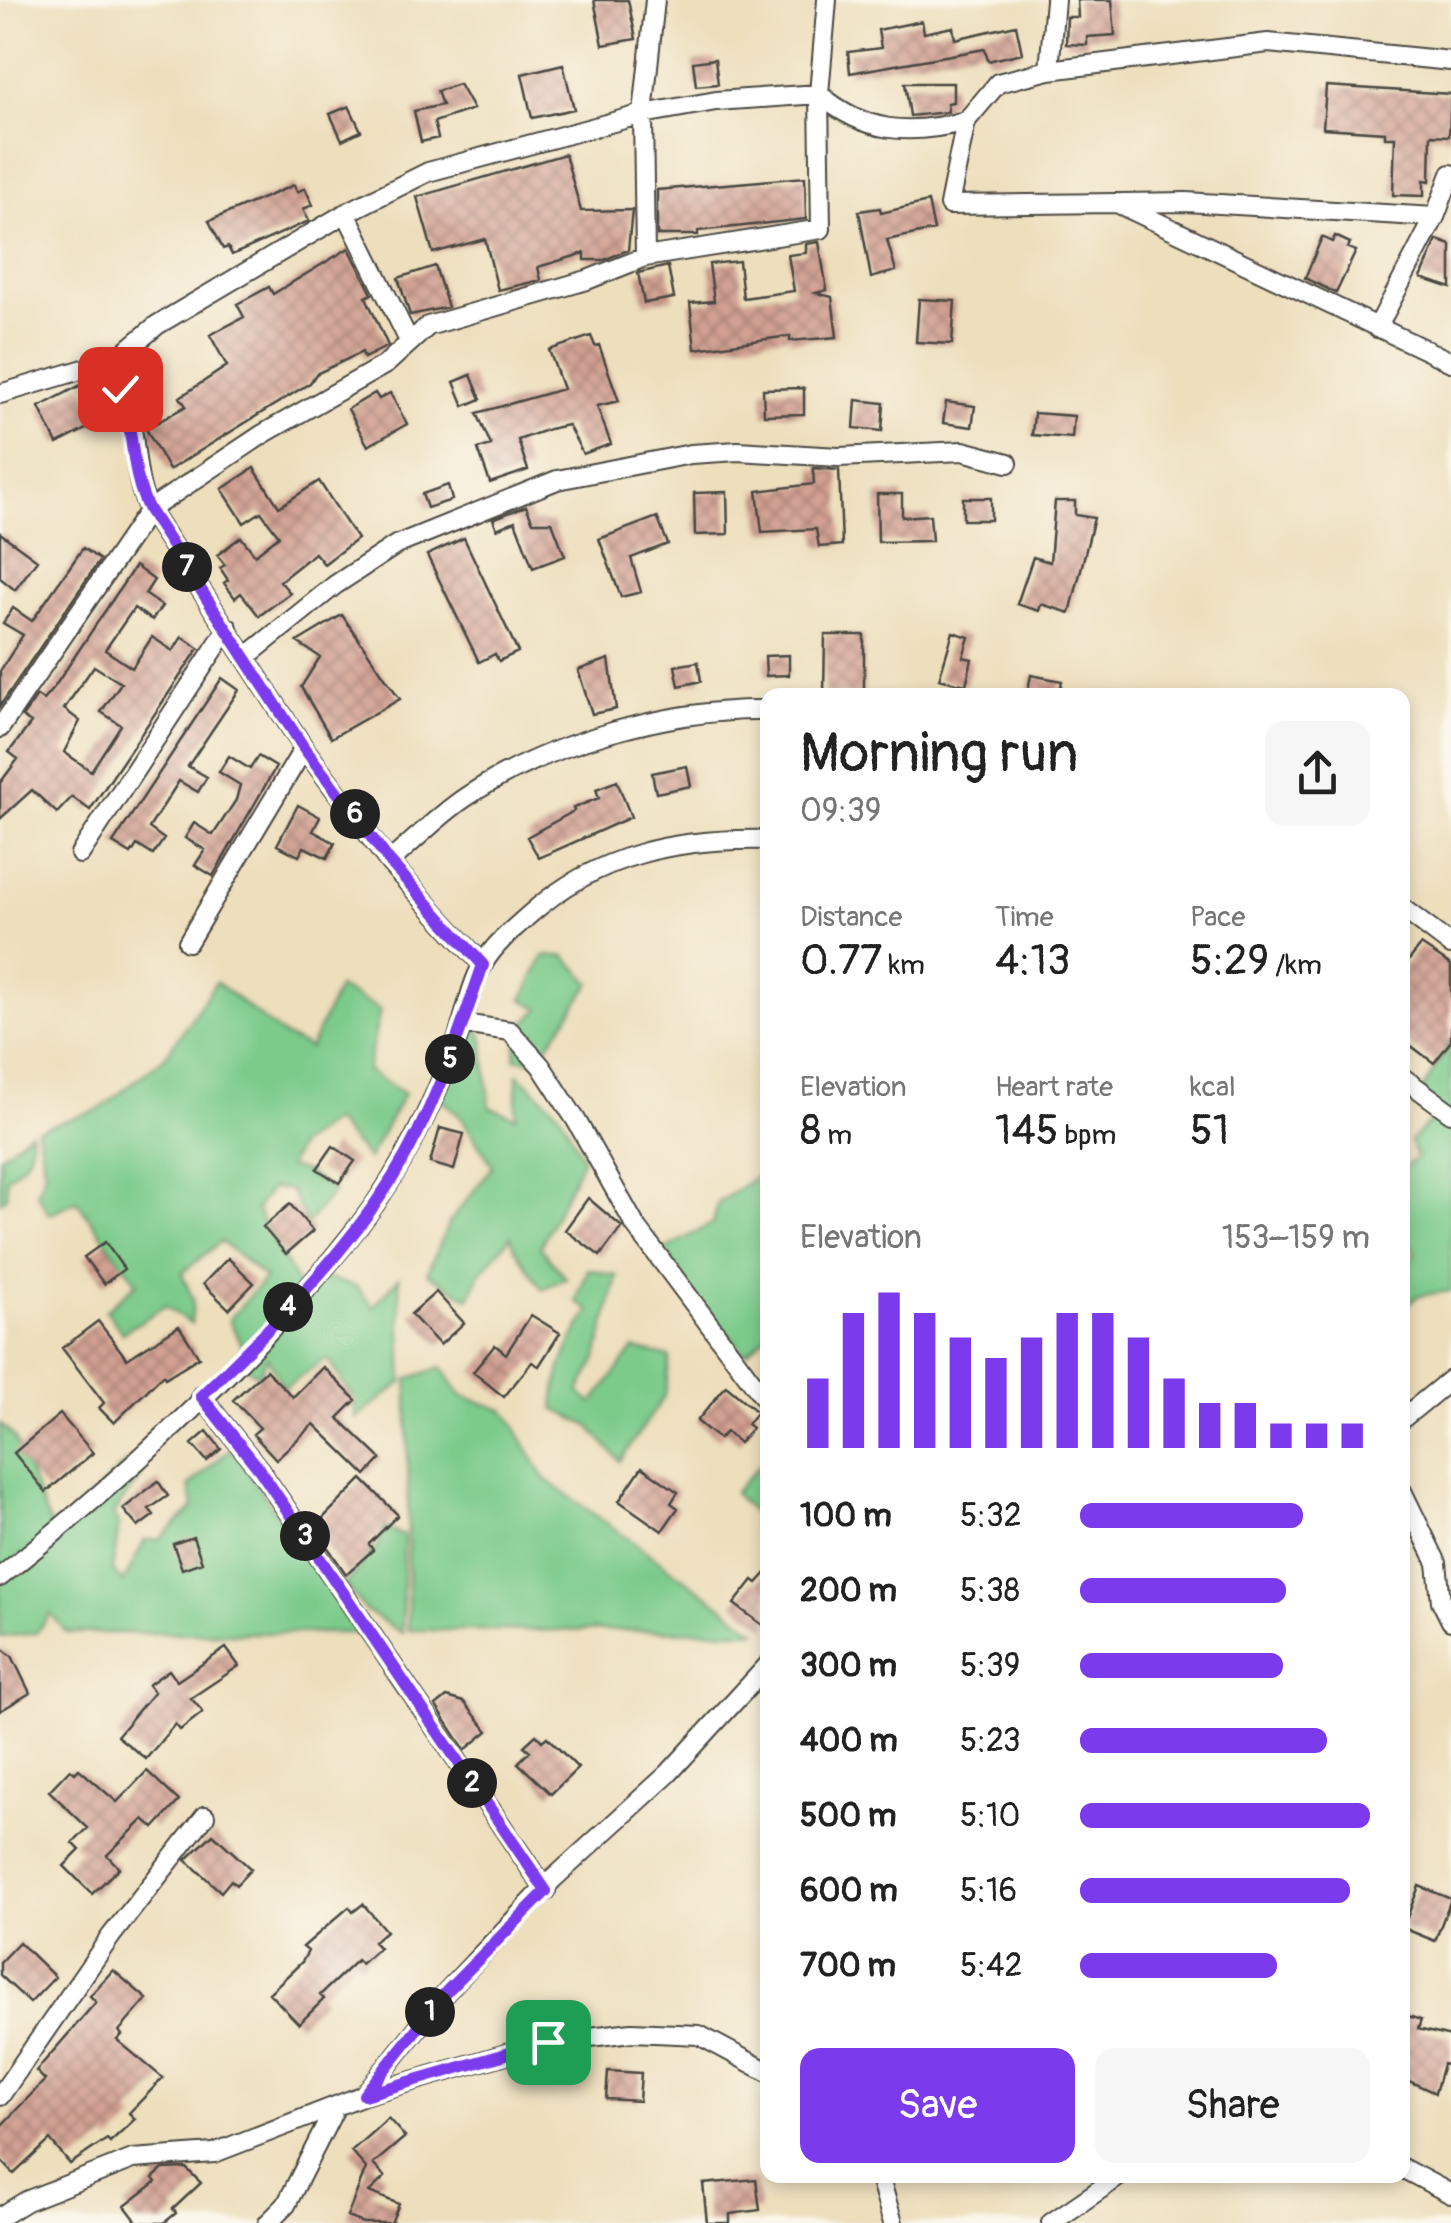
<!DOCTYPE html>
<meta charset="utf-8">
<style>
body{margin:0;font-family:Pangolin,sans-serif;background:#f6f6f6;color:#222;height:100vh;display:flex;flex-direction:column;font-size:38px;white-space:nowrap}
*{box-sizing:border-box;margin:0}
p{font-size:32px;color:#767676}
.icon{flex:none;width:55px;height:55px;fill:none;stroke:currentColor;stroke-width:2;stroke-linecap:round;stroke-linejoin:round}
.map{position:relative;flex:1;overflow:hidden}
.sheet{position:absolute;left:760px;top:688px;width:650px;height:1495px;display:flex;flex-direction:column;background:#fff;border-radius:20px;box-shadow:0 5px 15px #0003}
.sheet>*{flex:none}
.pin{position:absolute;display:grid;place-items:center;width:85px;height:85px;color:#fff;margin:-42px;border-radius:20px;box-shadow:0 5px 15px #0006}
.km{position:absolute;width:50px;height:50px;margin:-25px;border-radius:50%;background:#222;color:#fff;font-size:28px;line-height:50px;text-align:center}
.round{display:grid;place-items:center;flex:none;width:105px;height:105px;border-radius:20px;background:#f6f6f6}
.overview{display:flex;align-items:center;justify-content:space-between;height:170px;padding:0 40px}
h1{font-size:55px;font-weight:600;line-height:75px}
.figures{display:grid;grid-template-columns:repeat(3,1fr);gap:15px;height:170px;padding:10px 40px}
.figures div{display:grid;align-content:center}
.figures b{font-size:42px;font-weight:600}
.figures small{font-size:28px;font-weight:400}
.figures p{font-size:28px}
.chart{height:280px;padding:20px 40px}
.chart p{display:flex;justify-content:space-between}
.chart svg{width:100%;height:180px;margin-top:10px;stroke:#7c3aed;stroke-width:6}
.cta{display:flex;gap:20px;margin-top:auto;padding:20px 40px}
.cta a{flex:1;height:115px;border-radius:20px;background:#7c3aed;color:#fff;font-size:40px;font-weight:600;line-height:115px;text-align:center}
.cta a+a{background:#f6f6f6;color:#222}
ul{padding:0 40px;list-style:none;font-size:32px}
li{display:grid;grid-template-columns:160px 120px 1fr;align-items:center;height:75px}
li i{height:25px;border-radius:12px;background:#7c3aed}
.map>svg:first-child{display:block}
.green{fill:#7bcb8b;stroke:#537b5b;stroke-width:2.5}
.building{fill:url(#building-cross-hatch);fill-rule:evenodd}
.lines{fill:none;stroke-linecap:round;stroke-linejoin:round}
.street-casing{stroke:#484641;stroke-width:22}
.street{stroke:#fff;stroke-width:18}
.route-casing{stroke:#fff;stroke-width:20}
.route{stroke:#7c3aed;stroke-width:12}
</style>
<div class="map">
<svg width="1451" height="2223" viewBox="0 0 1451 2223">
<defs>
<pattern id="building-cross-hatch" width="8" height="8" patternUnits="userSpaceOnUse" patternTransform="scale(2.5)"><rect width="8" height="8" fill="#d2a193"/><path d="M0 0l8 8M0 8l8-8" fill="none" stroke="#ab8378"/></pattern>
</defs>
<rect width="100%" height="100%" fill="#fbf7ec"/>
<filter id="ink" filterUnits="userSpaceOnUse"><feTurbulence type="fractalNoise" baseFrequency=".01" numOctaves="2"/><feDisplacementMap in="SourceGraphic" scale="20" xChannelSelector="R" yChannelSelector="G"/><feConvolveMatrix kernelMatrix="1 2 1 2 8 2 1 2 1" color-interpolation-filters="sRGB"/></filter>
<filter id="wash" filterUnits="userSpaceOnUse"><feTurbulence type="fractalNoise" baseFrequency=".0048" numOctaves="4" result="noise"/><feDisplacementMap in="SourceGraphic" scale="40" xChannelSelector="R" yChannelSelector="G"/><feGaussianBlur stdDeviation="2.25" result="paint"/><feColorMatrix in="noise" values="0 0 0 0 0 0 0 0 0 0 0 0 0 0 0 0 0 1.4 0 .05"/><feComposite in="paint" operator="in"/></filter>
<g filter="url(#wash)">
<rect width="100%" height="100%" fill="#eddebc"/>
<path class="green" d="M544,956H565L591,983L537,1062L515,1058L519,1027L540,1009L523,999Z
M216,982L285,1037L310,1048L338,988L380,1010L367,1071L404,1094L368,1159L333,1121L298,1146L288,1167L306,1172L334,1191L307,1224L290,1190L271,1188L256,1209L299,1287L320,1276L357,1287L373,1307L399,1278L403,1382L356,1418L353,1397L327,1358L284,1388L267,1357L259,1376L244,1365L245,1352L229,1320L265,1278L221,1241L182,1273L193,1300L191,1324L165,1306L122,1333L106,1310L137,1283L77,1201L49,1214L37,1193L45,1171L37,1129L99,1110L165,1057Z
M477,1026L483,1038L490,1107L516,1117L518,1074L560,1113L583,1158L540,1247L566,1278L542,1289L515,1249L511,1236L480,1274L469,1298L427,1273L449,1223L493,1166L461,1117L436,1094Z
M1451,1041V1115L1421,1104L1422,1091Z
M1436,1116L1451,1125V1291L1418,1296L1403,1309V1269L1416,1253L1403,1232V1168L1417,1158L1410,1141Z
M31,1131C33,1154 26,1164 7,1177L6,1197L0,1202V1156Z
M767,1169V1335L746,1354L656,1254L713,1223L718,1203Z
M588,1269L617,1276L597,1358L579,1392L592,1404L634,1349L670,1357L665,1395L620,1461L589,1426L554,1409C556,1370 569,1343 590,1311L576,1301Z
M442,1367L460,1395L506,1411L545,1479L757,1631L408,1630V1379Z
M0,1424L14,1437L54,1534L0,1571Z
M231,1448L361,1633H67L51,1614L36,1633L0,1637V1585L126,1462L141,1476L113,1514L119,1526L112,1570L123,1583L145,1540H159L194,1508L189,1486Z
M765,1459L768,1462L767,1527L734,1493Z
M385,1528L404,1536L402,1633L365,1610L345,1584L378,1546Z"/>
<g id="blocks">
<path class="building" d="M594,0H628L636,39L603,45Z
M1077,0H1112L1115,35L1087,37V45L1066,44L1067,17H1078Z
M922,21L924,33L953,27L955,39L1016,25L1022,53L988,61L985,49L850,73L848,52L881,48L878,30Z
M715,59L718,84L696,86L693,62Z
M563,64L574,109L532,118L522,74Z
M905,83H953V102L947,103L948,112L910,116Z
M459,84L473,109L434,122L438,138L421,142L414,111L442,105L437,91Z
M1326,86L1451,94L1449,136L1431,135L1430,181L1424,180V196L1393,195L1395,137H1385V132L1323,128Z
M349,106L361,131L342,140L330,114Z
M565,154L581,211L632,210L628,250L604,260H585V253L538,267L541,280L498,290L485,239L433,253L417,197Z
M805,177L806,219L698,231V235H657V190Z
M294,185L297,192L305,188L313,205L303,209L309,221L232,255L228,247L223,249L209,221Z
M928,202L934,230L887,240L896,271L871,278L859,211L880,208L881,213Z
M1335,236L1350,243L1348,248L1356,251L1336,293L1305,278L1322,237L1332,242Z
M1437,240L1451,245V288L1421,278Z
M819,242L827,290L816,293L832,297L837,337L790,341V336L695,349L690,303L714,301L709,264L739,261L743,298L794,291L788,255L806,253V244Z
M349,248L372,294L366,297L388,346L364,358L362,352L316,374L310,383L169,470L146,429L186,406L180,397L227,366L210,335L244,317L237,304L269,287L273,294Z
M435,266L448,307L410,315L398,278Z
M668,266L674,298L644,303L638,273Z
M919,299L955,301L952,344L916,342Z
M591,336L595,346L599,345L619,401L597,406L611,444L583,454L568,425L549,429L518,440L528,470L490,483L478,449L491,445L477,413L563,389L549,350Z
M471,375L481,399L464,406L454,382Z
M81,385L101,421L57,444L39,407Z
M804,388V414L764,415L763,389Z
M375,393L379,399L390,393L407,424L368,446L348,409Z
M856,400L884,403L882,431L854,428Z
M946,402L975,406L972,427L943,423Z
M1034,413L1074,416L1072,438L1032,435Z
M254,468L279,507L319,481L357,539L324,564L315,553L280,581L290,593L259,616L241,593L235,598L224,583L228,580L220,568L225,565L217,555L241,537L255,555L279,536L261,512L244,523L222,489Z
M813,468L839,470L842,545L819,547L816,529L762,532L757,491L814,484Z
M448,485L452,500L427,508L422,494Z
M727,492L728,534L695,535L694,493Z
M877,494H902V517L930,515L932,541L878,542Z
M963,498H991V520H963Z
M1055,501H1075V515L1094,518L1070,613L1041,604L1039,611L1017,604L1033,557L1050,562Z
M526,506L533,522H552L565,556L533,568L515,521L497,529L493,519Z
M657,517L668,544L631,558L641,592L621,597L599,539Z
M0,533L37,560L15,590L0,578Z
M464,538L518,652L499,661L495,654L479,662L427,555Z
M83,548L100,560L0,706V671L23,635L3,623L13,608L32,621Z
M135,566L154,580L145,594L162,606L152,620L134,608L105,650L132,668L152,637L173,651L182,637L199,648L90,810L72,797L57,813L32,790L0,819V783L18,759L9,752L31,723L22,717L37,696L43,700L55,686ZM94,666L121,683L101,712L121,725L91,771L64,752L80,721L64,709Z
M342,615L400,699L331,738L301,687L320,657L297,642Z
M953,632L969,637L963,657L972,659L966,685L939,679Z
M825,635H864V695H824Z
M789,655V675L766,676L765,656Z
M609,659L616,709L592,714L578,670Z
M698,662L701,681L679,686L675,666Z
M1031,675L1062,681L1059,695H1027Z
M222,678L239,690L188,766L207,777L198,792L179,781L149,828L164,839L153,855L137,845L131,854L113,843Z
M229,756L250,769L258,756L276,767L213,876L195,865L205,850L185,838L194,823L213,835L236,800L240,785L219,772Z
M687,766L691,786L656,793L652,773Z
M617,781L631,817L539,858L527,837L574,811L573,808L599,798L596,789Z
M298,805L320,817L313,831L335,843L327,858L304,847L299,856L277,845Z
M1421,945L1451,965V1041L1434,1063L1402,1039V969Z
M440,1128L464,1134L454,1170L430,1163Z
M333,1146L355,1161L339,1183L317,1169Z
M588,1198L622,1227L600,1256L565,1230Z
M290,1204L313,1231L286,1254L263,1227Z
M105,1242L124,1269L104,1284L84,1257Z
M228,1258L254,1283L229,1309L203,1284Z
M436,1292L464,1323L440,1345L411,1314Z
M531,1315L560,1333L539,1366L532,1362L504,1397L473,1372L495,1345L506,1354Z
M98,1321L127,1359L179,1326L199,1357L165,1378L163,1375L114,1423L99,1408L104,1403L62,1348Z
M323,1367L356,1400L338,1418L381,1459L366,1475L314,1424L276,1459L253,1434L260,1428L233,1400L266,1370L293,1397Z
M726,1386L757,1412L747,1424L752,1428L739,1443L726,1432L719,1439L697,1421Z
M60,1414L93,1453L46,1492L14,1453Z
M207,1431L221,1449L207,1461L192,1444Z
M642,1467L678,1492L671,1503L678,1508L662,1531L619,1501Z
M362,1479L398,1515L369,1544L373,1550L346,1574L314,1527Z
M158,1481L168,1496L149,1509L154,1515L138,1527L123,1509Z
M193,1537L202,1562L182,1569L173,1544Z
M768,1571V1629L734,1604L753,1580L757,1583Z
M0,1647L12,1656L30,1693L0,1711Z
M226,1648L239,1666L191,1698L203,1712L180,1730L175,1724L146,1759L117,1736L154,1692L148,1685L169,1670L177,1681Z
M447,1697L464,1702L488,1731L465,1750L436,1706Z
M536,1735L542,1741L547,1737L578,1768L551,1794L518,1763L530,1751L524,1746Z
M70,1769L75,1773L79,1769L117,1802L147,1771L179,1801L154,1828L144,1819L107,1855L119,1868L92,1894L64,1866L80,1850L73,1843L88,1828L49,1791Z
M213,1834L251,1869L236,1885L231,1880L221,1892L186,1860Z
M1419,1886L1451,1899L1435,1941L1403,1928Z
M363,1904L386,1931L373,1942L379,1948L361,1964L357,1960L320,1995L324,1999L299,2024L269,1993L302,1962L308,1951L303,1947L349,1907L353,1912Z
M19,1942L55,1977L30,2003L0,1975V1962Z
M113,1970L147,1999L119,2031L122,2035L117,2040L163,2078L129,2113L135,2119L110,2142L107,2139L70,2164L50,2140L14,2174L0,2159V2127L45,2080L36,2071L96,2002L90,1996Z
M1402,2014L1421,2020L1418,2029L1451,2037V2066L1443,2064L1435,2093L1402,2078Z
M608,2071L641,2073L639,2101L606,2099Z
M388,2118L405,2137L373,2164L385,2177L369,2192L399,2204L391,2223H363L347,2217L366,2168L351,2151Z
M186,2168L201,2183L173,2209L176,2213L164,2223H138L125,2206L156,2182L153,2178L163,2169Z
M756,2179L760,2210L730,2214V2223H707L703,2184Z"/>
</g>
</g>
<g filter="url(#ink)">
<use href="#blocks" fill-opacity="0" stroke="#484641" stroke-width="2.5"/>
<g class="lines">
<defs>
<path id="street" d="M655,0L643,114L645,257L821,229L819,94L827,0
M1451,61L1268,43L1049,70L998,83L966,121L949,205L1117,203L1451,362
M1049,70L1055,0
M1122,203L1186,202L1435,217L1451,174
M346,213L409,341
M1377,328L1435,217
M101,372L157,325L346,213L428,172L643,114L716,101L819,94C865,133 908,136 966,121
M0,394L84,369L112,378C142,414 128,469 149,510L304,748L389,862L483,965
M246,657L335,585L396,545L557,480L691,454L738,451L839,457L963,451L1008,463
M0,728L149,510L263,434L386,364L428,326L587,280L645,257
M80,854L228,628
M389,862C415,840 439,815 466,797C547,743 670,708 768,710
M1402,908L1451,945
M188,942L304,748
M463,1024L510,1031L541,1066L576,1120L635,1225L768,1403
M1402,1077L1451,1113
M201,1396L259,1469L546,1891
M1402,1419L1451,1379
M1402,1491L1437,1563L1441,1601L1451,1621
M0,1577C128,1475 261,1352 361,1223C403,1169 432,1106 456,1043C465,1018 470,987 483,964C494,945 513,929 529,915C598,853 678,838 768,840
M364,2095L447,1991L553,1879L668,1774L768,1665
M0,2096L111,1936L205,1816
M1402,2168L1451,2194
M879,2175L893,2223
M0,2217L26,2201L133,2159L214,2153L364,2095L548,2042L632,2032L699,2035L768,2072
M268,2223L286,2205L336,2106
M1051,2223L1121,2175"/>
</defs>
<use href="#street" class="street-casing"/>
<use href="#street" class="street"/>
</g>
</g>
<g class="lines" filter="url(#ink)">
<defs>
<path id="route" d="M120,389C135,429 129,471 149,510L304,748L390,862L483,965C458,1037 434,1111 393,1177C342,1258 270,1329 201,1396L259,1469L546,1891L447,1991L364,2095L548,2042"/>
</defs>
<use href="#route" class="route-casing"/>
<use href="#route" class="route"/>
</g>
</svg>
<div class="pin" style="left:548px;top:2042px;background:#1e9e55"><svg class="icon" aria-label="arrive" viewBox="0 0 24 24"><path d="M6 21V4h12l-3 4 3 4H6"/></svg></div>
<div class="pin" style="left:120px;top:389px;background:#d93025"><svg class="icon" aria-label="check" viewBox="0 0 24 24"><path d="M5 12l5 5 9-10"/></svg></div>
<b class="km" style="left:430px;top:2012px">1</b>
<b class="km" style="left:472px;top:1783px">2</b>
<b class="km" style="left:305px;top:1536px">3</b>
<b class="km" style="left:288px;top:1307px">4</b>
<b class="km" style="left:450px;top:1059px">5</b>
<b class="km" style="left:355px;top:814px">6</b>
<b class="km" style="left:187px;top:567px">7</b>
<section class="sheet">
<div class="overview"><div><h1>Morning run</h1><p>09:39</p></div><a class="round"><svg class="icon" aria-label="share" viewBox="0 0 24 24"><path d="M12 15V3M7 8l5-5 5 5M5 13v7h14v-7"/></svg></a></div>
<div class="figures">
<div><p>Distance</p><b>0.77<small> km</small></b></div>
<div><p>Time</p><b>4:13</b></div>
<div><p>Pace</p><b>5:29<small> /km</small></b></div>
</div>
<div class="figures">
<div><p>Elevation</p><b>8<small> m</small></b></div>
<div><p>Heart rate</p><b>145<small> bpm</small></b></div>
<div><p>kcal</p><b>51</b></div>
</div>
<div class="chart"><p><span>Elevation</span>153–159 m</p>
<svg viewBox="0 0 160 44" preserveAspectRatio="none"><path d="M5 44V27M15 44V11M25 44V6M35 44V11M45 44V17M55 44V22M65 44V17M75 44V11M85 44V11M95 44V17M105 44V27M115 44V33M125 44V33M135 44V38M145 44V38M155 44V38"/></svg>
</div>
<ul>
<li><b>100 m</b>5:32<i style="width:77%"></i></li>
<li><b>200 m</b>5:38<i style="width:71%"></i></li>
<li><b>300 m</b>5:39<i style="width:70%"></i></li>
<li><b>400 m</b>5:23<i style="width:85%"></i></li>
<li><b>500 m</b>5:10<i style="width:100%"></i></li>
<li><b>600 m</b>5:16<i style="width:93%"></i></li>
<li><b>700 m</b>5:42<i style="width:68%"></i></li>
</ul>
<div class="cta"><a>Save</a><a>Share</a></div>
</section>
</div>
